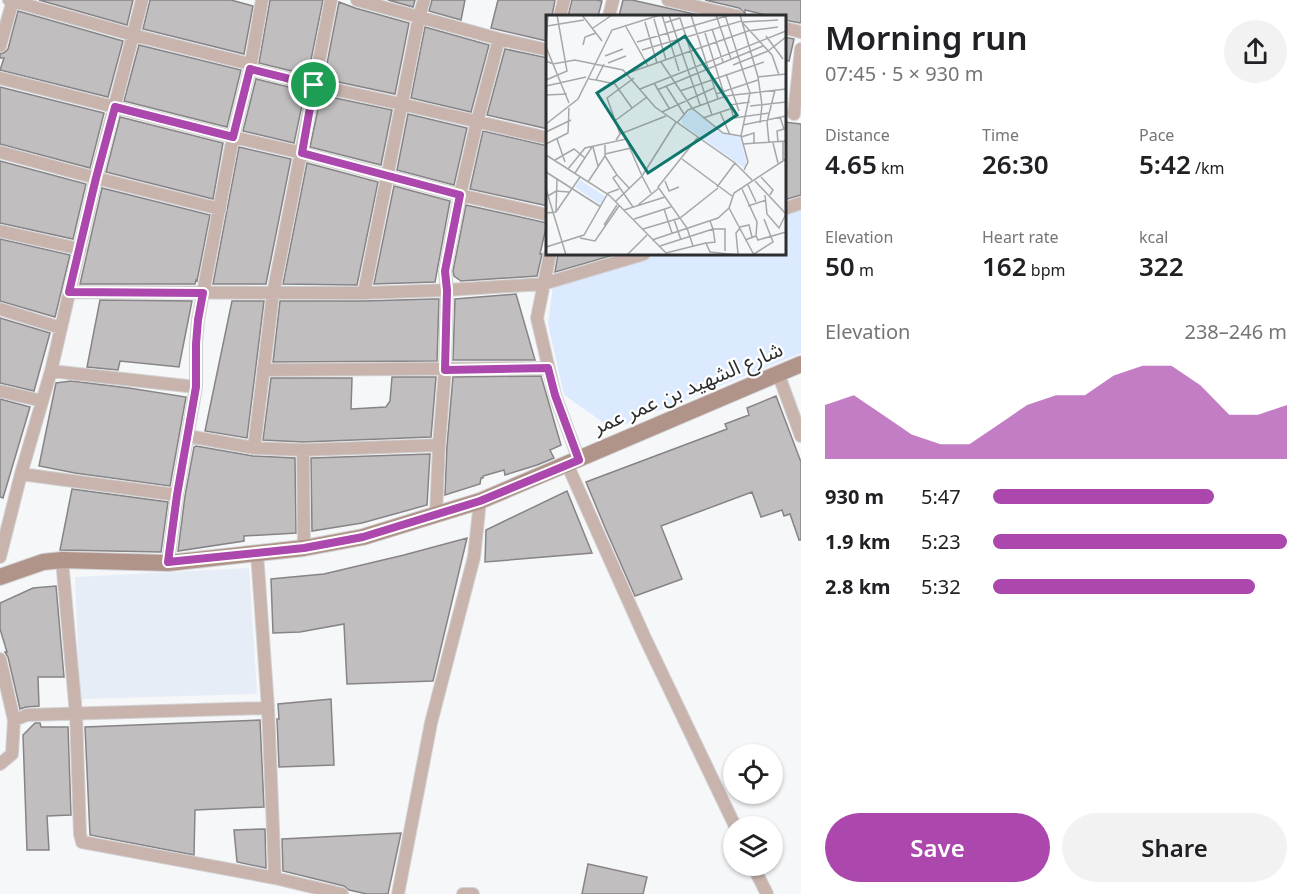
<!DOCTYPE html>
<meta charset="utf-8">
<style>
body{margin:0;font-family:"Noto Sans","Noto Sans Arabic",sans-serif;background:#f2f2f2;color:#202124;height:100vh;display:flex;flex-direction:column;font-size:22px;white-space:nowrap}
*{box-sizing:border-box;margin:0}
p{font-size:20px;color:#757577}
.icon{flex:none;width:33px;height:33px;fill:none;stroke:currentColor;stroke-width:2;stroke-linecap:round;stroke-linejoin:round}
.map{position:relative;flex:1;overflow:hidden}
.sheet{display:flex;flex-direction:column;background:#fff;width:510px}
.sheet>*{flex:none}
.buttons{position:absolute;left:723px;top:744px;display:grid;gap:12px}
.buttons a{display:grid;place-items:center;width:60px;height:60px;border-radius:50%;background:#fff;box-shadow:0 2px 4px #0004;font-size:30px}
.pin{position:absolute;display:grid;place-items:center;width:51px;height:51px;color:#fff;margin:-26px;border:3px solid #fff;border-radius:50%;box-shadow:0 2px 6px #0007}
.round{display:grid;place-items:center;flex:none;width:63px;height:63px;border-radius:32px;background:#f2f2f2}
.head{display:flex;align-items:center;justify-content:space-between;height:102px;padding:0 24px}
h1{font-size:33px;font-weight:600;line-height:45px}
.figures{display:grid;grid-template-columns:repeat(3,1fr);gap:9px;height:102px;padding:6px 24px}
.figures div{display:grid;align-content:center}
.figures b{font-size:26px;font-weight:600}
.figures small{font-size:16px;font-weight:400}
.figures p{font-size:16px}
.chart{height:168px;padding:12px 24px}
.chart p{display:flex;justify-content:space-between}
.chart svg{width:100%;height:108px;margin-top:6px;fill:#ab47ad;opacity:.7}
.action{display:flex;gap:12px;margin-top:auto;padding:12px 24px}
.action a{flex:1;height:69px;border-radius:36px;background:#ab47ad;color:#fff;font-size:24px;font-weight:600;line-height:69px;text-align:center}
.action a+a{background:#f2f2f2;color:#202124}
ul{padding:0 24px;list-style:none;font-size:20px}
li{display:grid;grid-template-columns:96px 72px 1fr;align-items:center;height:45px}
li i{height:15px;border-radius:8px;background:#ab47ad}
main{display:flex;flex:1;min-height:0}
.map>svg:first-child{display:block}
.built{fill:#e7edf6}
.green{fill:#dbeaff}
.building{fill:#c0bebf;stroke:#868486;stroke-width:1.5}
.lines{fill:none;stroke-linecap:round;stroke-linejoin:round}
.street-casing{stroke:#d2d3d5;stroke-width:14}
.secondary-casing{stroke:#d2d3d5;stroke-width:18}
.street{stroke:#c8b4ad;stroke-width:12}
.secondary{stroke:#b09389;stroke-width:16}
.route-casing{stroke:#fff;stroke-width:12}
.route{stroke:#ab47ad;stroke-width:8}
.labels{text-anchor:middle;stroke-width:4.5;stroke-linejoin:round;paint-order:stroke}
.street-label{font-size:21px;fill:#2d2e2f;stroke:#fff}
.inset-road{fill:none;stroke:#a6a7a8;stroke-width:1.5}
.view{fill:#0f766e;fill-opacity:0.15;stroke:#0f766e;stroke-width:3}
.inset-edge{fill:none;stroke:#2d2e2f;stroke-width:3}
</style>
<main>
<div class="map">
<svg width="801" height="894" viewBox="0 0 801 894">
<rect width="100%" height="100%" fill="#f6f7f9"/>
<path class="built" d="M249,568L257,694L80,699L75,577Z"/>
<path class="green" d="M801,206V353L613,429L564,395L548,324L553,286L660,254H784L785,212Z"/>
<path class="building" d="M39,0H133L127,25Z
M150,0H231L253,6L244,54L143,29Z
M270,0H323L308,75L259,63Z
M388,0H415L413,7Z
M432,0H465L461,20L429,11Z
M498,0H555L552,16H548L547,41L491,28Z
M572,0H596L602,1L598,16H568Z
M623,0H632L703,16H619Z
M705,0H801V22L800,23L784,20V16H770L745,10V14L739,8Z
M339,2L355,8L409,23L395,94L324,79Z
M18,11L123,41L108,97L0,70L4,58H0V54L5,52L8,49Z
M425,27L489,45L471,112L411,98Z
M784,37L794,39L789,61L784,60Z
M139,45L241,70L227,127L124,101Z
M505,49L548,58V129L487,115Z
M256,79L305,91L294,143L243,131Z
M0,87L104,113L90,168L0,144Z
M321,95L392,110L381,165L310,147Z
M408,114L467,128L454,185L397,170Z
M120,117L223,143L213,199L106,172Z
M784,122L801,124V195L784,200Z
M483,131L548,146V206L470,189Z
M239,147L291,159L266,284H213Z
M0,161L86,184L73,239L0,223Z
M307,163L378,182L357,285L283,284Z
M394,186L450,201L435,282L374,284Z
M102,188L210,215L197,281L196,280L195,284H80Z
M466,205L547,223L540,254H542L537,276L461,281L454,276L453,271Z
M0,239L70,255L55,317L0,301Z
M558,254H617L555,272Z
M516,294L535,360H453L455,299Z
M432,299H439L437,361L273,362L280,301H364Z
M100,300L192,301L179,367L120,361L118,370L87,367Z
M232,301H264L247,438L205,431Z
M0,318L50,333L34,391L0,383Z
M541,376L561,445L550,450L554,458L537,465L505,475L504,470L483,476V478H481L480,484L445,495L447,446L453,377Z
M392,377H436L431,437L303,442L263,440L271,378H352L351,409L386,407L390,401Z
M71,381L129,388L186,397L170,486L75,473L39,466L56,383Z
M776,396L801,462V540H799L790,514L784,516L782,510L761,517L752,492L661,526L682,579L635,596L606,530L586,482L727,429L725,424L749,415L747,408Z
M0,399L30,407L3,498L0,497Z
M196,446L253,456L295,458L296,533L244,536V541L178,551L185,496L194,447Z
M430,454L427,505L362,523L312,531L311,458Z
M72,489L168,502L161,552L60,550Z
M567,491L592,553L485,562L486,530Z
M467,538L433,681L347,684L344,624L300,632L273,633L271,579L324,574L404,555Z
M56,586L64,677H38L39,706L26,707L20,709L8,657L5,652H7L0,629V603L33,588Z
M331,699L334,765L279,767L277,719H279L278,704Z
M260,720L264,807L195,810L194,855L90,835L85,727Z
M35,723H40L41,727H68L71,815L47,816L49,850H27L23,735Z
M265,829L266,868L237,862L234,830Z
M401,833L388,894H367L349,890L344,886L283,871L282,839Z
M588,864L647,877L643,894H582Z"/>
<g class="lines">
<defs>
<path id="street" d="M9,0L133,35L250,64
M357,0L499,39L548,50
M668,0L737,16
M560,16L564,0
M609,16L613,0
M784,28L801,32
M0,46L13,0
M250,69L314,85L401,104L548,138
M0,78L233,137L302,153L460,195L548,215
M794,114L801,49
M0,152L96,178L220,209
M784,209L801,203
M0,231L80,249
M550,254L537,318L555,395L579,460
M69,292L364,293L447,290L543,284L644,254
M364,293L419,17L424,0
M0,309L61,328
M263,370L548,368
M51,371L196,387
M778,373L801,436
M0,391L42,401
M188,436L254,448L303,450L359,448L439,445
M254,448L273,294L331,0
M303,450L304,548
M567,464L645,638L735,826
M21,474L177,495
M436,515L439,445L445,370L447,290L445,271L460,195L477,122L499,39
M257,553L268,708L275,878
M0,557L21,474L51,371L96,178L142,0
M62,560L76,714L80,834L82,842L275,878L342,894
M168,563L177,495L196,387V344L198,320L203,293L233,137L250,69L262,0
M0,659L14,720
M0,764L12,754L14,720L27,715L268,708
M753,866L767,894
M398,894L431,723L474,557L480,501
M463,894H473"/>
<path id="secondary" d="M0,577L43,562L62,560L168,563L304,548L363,537L480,501L801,364"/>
</defs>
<use href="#street" class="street-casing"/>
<use href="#secondary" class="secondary-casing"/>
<use href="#street" class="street"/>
<use href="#secondary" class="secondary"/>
</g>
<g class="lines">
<defs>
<path id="route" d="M250,69L314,85L302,153L460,195L445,271L447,290L445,370L548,368L555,395L579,460L480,501L363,537L304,548L168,562L177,495L196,387V344L198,320L203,293L69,292L96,178L115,107L233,137Z"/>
</defs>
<use href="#route" class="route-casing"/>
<use href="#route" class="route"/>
</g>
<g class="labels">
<g class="street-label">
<text transform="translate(688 388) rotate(-23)" y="7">شارع الشهيد بن عمر عمر</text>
</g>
</g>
<g transform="translate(546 15)">
<rect width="240" height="240" fill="#f6f7f9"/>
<path d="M147,94L180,120L194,121L201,150L198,153L136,109V102ZM34,165L60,182L55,190L29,172Z" fill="#dbeaff"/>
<path class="inset-road" d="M36,0L56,26M116,0L133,56M123,0L154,90M145,0L172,84M170,0L185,44M179,0L204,78L195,121L202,147L198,155M194,0L212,62L216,90L214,108M108,4L120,45M99,7L111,48M197,7L232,5M118,8L134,3L149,50M79,10L102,51M1,11L38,5M47,13L66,0M166,14L177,47M159,18L179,82M220,21L237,44M0,27L2,0M91,27L184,0M37,30L39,22L50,18M0,32L23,88M96,35L195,6L226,40L233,60M59,41L77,34M0,46L7,49L29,45L77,55L109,92L189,148L206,165M115,47L146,93L177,118L195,121M62,48L80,41M149,50L166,100M187,50L222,36L240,22M82,58L202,16L232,12M180,59L193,96M212,62L240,59M43,64L50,65L58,49M0,65L21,56L11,0M50,65L69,69L86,93M108,68L123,93M0,71L40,62M120,71L138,99M94,74L240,16M111,75L217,31M134,76L218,47M170,79L212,65M0,80L21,79M181,82L188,103L224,98M183,90L204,87M204,91L240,87M116,97L168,73M174,97L184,120M157,103L184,94M70,105L101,82M131,108L142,95L180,81L240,74M0,109L32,84L66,15L114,0M197,110L240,101M0,117L25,105M74,119L61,83L88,63M195,122L208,118V128M11,124L19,147M70,125L74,119L120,101M237,126V145M232,127L231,116L238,114L234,102M223,128L221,107L229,75M227,128L232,148M0,129L22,118L23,93M197,129L240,126M47,132L52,151M59,139L85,133M0,140L63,180L122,240M59,141L71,160M136,144L186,181M9,145L28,134L39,143M22,154L39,133L80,124L96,161L70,186M0,157L55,192M29,158L46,132M215,162L227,175L224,180M119,166L123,176L133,172M209,166L240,199M42,167L59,141V130M202,170L210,187M171,172L189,148M83,173L71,160L67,163L87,192M0,174L20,240M196,174L211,207L210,221M105,178L96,161L130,107M219,180L221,199L233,213L240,199M2,181L10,176L23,177M92,190L113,173M202,191L220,185M183,193L208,240M118,194L126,218M78,195L119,182M10,197L11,163M0,198L10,197L34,162M88,204L125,192M128,204L135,225M164,206L167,214H179V236M58,210L71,190M194,212L203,210L206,222M97,214L134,203L172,173M34,223L49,226L73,191M106,225L172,203L183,193L188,178L240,144M199,225L210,221L212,225L240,217M114,231L167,214L169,227L161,228M147,231L141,213L112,172L152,122M0,232L38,220L62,178L73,174M120,238L160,228L164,237L192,240M192,239L190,218L194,213M208,239L227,227L218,204M81,240L101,220"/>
<path class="view" d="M139,21L191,100L102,158L51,78Z"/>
<rect width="240" height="240" class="inset-edge"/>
</g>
</svg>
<div class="buttons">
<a><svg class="icon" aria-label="locate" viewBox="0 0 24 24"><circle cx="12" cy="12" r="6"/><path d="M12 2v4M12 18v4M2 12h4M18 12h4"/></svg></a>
<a><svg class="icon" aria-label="layers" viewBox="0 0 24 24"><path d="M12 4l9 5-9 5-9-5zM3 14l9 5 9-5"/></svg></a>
</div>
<div class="pin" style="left:314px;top:85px;background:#1e9e55"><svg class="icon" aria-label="arrive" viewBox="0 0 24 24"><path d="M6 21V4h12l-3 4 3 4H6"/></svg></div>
</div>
<section class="sheet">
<div class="head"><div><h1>Morning run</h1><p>07:45 · 5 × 930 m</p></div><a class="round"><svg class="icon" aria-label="share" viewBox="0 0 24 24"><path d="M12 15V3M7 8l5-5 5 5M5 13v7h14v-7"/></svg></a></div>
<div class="figures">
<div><p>Distance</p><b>4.65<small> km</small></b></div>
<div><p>Time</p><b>26:30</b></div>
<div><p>Pace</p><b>5:42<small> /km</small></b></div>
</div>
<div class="figures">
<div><p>Elevation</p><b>50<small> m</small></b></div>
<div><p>Heart rate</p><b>162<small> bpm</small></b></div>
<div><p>kcal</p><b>322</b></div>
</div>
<div class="chart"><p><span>Elevation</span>238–246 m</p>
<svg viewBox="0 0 160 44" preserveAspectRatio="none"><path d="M0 44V22L10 18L20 26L30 34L40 38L50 38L60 30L70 22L80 18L90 18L100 10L110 6L120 6L130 14L140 26L150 26L160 22V44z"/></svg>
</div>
<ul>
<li><b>930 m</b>5:47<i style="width:75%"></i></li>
<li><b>1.9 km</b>5:23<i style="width:100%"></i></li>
<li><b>2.8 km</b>5:32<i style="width:89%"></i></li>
</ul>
<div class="action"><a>Save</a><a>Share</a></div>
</section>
</main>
